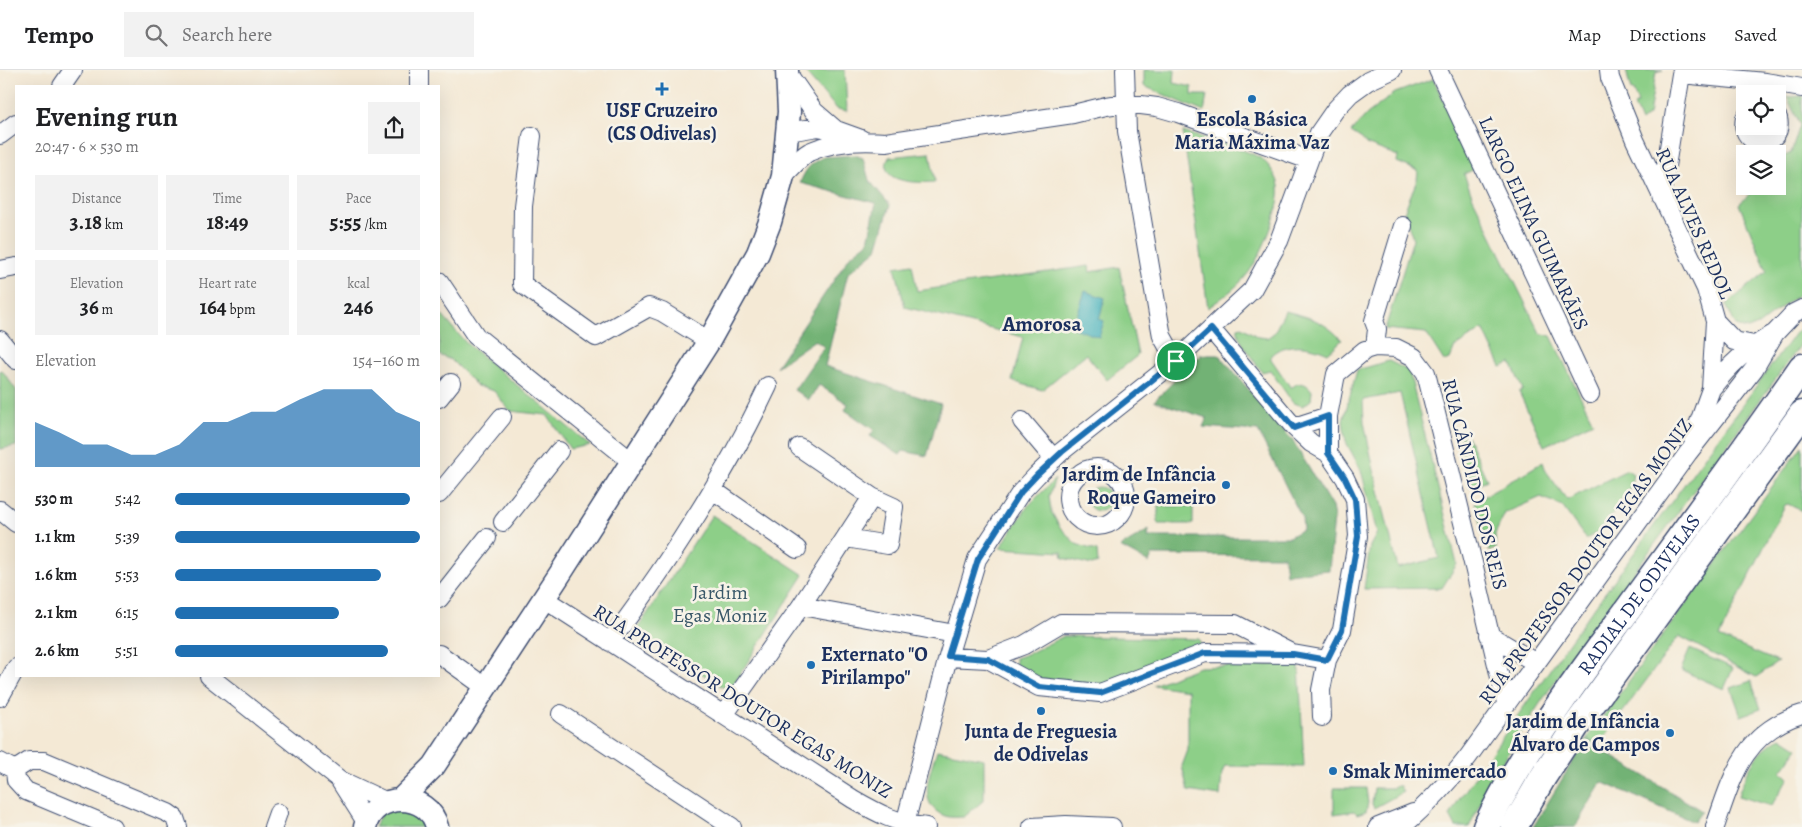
<!DOCTYPE html>
<meta charset="utf-8">
<style>
body{margin:0;font-family:Alegreya,serif;background:#f2f2f2;color:#202124;height:100vh;display:flex;flex-direction:column;font-size:19px;white-space:nowrap}
*{box-sizing:border-box;margin:0}
p{font-size:16px;color:#757577}
.icon{flex:none;width:28px;height:28px;fill:none;stroke:currentColor;stroke-width:2;stroke-linecap:round;stroke-linejoin:round}
.map{position:relative;flex:1;overflow:hidden}
.side{position:absolute;left:15px;top:15px;width:425px;height:592px;display:flex;flex-direction:column;background:#fff;border-radius:0px;box-shadow:0 5px 20px #0002}
.side>*{flex:none}
.tools{position:absolute;left:1736px;top:15px;display:grid;gap:10px}
.tools a{display:grid;place-items:center;width:50px;height:50px;border-radius:0px;background:#fff;box-shadow:0 5px 20px #0002;font-size:25px}
.pin{position:absolute;display:grid;place-items:center;width:42px;height:42px;color:#fff;margin:-21px;border:2px solid #fff;border-radius:50%;box-shadow:0 1px 5px #0007}
.round{display:grid;place-items:center;flex:none;width:52px;height:52px;border-radius:0px;background:#f2f2f2}
.headline{display:flex;align-items:center;justify-content:space-between;height:85px;padding:0 20px}
h1{font-size:28px;font-weight:700;line-height:38px}
.stats{display:grid;grid-template-columns:repeat(3,1fr);gap:8px;height:85px;padding:5px 20px}
.stats div{display:grid;align-content:center;border-radius:0px;background:#f2f2f2;text-align:center}
.stats b{font-size:21px;font-weight:700}
.stats small{font-size:14px;font-weight:400}
.stats p{font-size:14px}
.chart{height:140px;padding:10px 20px}
.chart p{display:flex;justify-content:space-between}
.chart svg{width:100%;height:90px;margin-top:5px;fill:#1f6fb2;opacity:.7}
ul{padding:0 20px;list-style:none;font-size:16px}
li{display:grid;grid-template-columns:80px 60px 1fr;align-items:center;height:38px}
li i{height:12px;border-radius:6px;background:#1f6fb2}
header{display:flex;align-items:center;gap:30px;box-sizing:border-box;height:70px;padding:0 25px;background:#fff;border-bottom:1px solid #e0e0e0}
header strong{font-size:24px}
nav{display:flex;gap:28px;margin-inline-start:auto;font-size:18px}
.search{width:350px;height:45px;background:#f2f2f2;display:flex;align-items:center;gap:12px;box-sizing:border-box;padding:0 18px;border-radius:0px;color:#757577;font-size:19px}
.map>svg:first-child{display:block}
.green{fill:#8dcf88;stroke:#547f73;fill-rule:evenodd}
.forest{fill:#72b274;stroke:#467069}
.water{fill:#42b1bc;stroke:#2e708d}
.lines{fill:none;stroke-linecap:round;stroke-linejoin:round}
.minor-casing{stroke:#3c4b70;stroke-width:20}
.major-casing{stroke:#3c4b70;stroke-width:25}
.highway-casing{stroke:#3c4b70;stroke-width:29}
.minor{stroke:#fff;stroke-width:18}
.major{stroke:#fff;stroke-width:22}
.highway{stroke:#fff;stroke-width:26}
.route-casing{stroke:#fff;stroke-width:10}
.route{stroke:#1f6fb2;stroke-width:6}
.poi-dot{fill:#1f6fb2;stroke:#f7f3e8;stroke-width:2}
.labels{text-anchor:middle;stroke-width:5;stroke-linejoin:round;paint-order:stroke}
.poi-label{font-size:20px;font-weight:bold;fill:#1b2f5e;stroke:#f7f3e8}
.street-label{font-size:20px;fill:#1b2f5e;stroke:#f7f3e8}
.park-label{font-size:20px;fill:#385768;stroke:#f7f3e8}
.neighbourhood-label{font-size:21px;font-weight:bold;fill:#1b2f5e;stroke:#f7f3e8}
</style>
<header>
<strong>Tempo</strong>
<div class="search"><svg class="icon" aria-label="search" viewBox="0 0 24 24"><circle cx="10" cy="10" r="6"/><path d="M15 15l6 6"/></svg>Search here</div>
<nav><a>Map</a><a>Directions</a><a>Saved</a></nav>
</header>
<div class="map">
<svg width="1802" height="757" viewBox="0 0 1802 757">
<rect width="100%" height="100%" fill="#f7f3e8"/>
<filter id="ink" filterUnits="userSpaceOnUse"><feTurbulence type="fractalNoise" baseFrequency=".02" numOctaves="2"/><feDisplacementMap in="SourceGraphic" scale="10" xChannelSelector="R" yChannelSelector="G"/><feConvolveMatrix kernelMatrix="1 2 1 2 8 2 1 2 1" color-interpolation-filters="sRGB"/></filter>
<filter id="wash" filterUnits="userSpaceOnUse"><feTurbulence type="fractalNoise" baseFrequency=".0096" numOctaves="4" result="noise"/><feDisplacementMap in="SourceGraphic" scale="20" xChannelSelector="R" yChannelSelector="G"/><feGaussianBlur stdDeviation="1.12" result="paint"/><feColorMatrix in="noise" values="0 0 0 0 0 0 0 0 0 0 0 0 0 0 0 0 0 1.4 0 .05"/><feComposite in="paint" operator="in"/></filter>
<g filter="url(#wash)">
<rect width="100%" height="100%" fill="#f4e9d5"/>
<path class="green" d="M803,0H845L847,41L837,39Z
M1144,0H1175L1174,13L1192,17V25H1207L1204,42L1144,16Z
M1626,0H1663L1656,2L1649,45L1641,52L1634,35L1638,33L1633,21H1631Z
M1433,9L1477,98L1464,104L1473,128L1540,263L1551,266L1593,352L1544,376L1519,322L1523,320L1511,293L1501,297L1483,259L1455,277L1450,289L1444,291L1426,263L1385,259L1413,169L1404,142L1417,110L1418,101L1397,92L1398,86L1366,74L1362,69L1351,62L1367,44L1395,23Z
M1802,26V222L1758,255L1748,259L1736,256L1726,235L1767,201L1739,134L1758,116H1778V89L1791,83L1800,55L1787,27Z
M1183,62C1202,68 1249,79 1263,90C1270,96 1278,108 1279,116C1282,138 1262,184 1249,202C1238,217 1223,227 1208,238Z
M930,83L935,112C920,113 875,114 889,87Z
M912,194L917,221L1089,196L1090,202L1119,197L1138,285L1107,310L1086,284L1042,320L1012,311L1023,267L905,237L895,197Z
M1285,241C1310,247 1324,251 1342,270L1328,283C1311,275 1286,271 1271,285V289L1291,318C1299,311 1306,312 1312,321L1311,330L1303,336L1293,333L1270,300L1262,302C1255,291 1236,270 1238,258L1242,257L1258,267L1267,268L1274,263Z
M440,243L467,274L590,375L570,379L547,345L510,341L494,321L477,316L451,290L439,285Z
M1802,258V273C1741,356 1681,439 1620,521C1565,597 1508,672 1469,757H1456L1450,746L1458,731L1572,568L1795,263Z
M1389,291L1409,301L1457,494L1442,518L1364,519L1370,476L1377,463L1361,400L1346,372L1343,351L1357,300ZM1400,323L1439,488L1398,498L1373,396L1364,352L1363,330Z
M2,300L16,320V376L0,379V301Z
M1467,366L1487,410L1470,417L1457,368Z
M1802,376V441L1788,434L1785,435L1719,567L1778,592L1756,607L1679,566L1597,677L1587,668Z
M1543,392L1546,401L1567,430L1627,400L1633,404L1630,418L1601,460L1586,469L1562,436L1541,427L1505,443L1495,464L1496,479L1489,481L1475,432Z
M1055,409L1049,426L1051,441L1059,456L1076,474L1097,481L1098,493L1092,495L1063,488L1062,482L1000,478L1028,436Z
M1087 429a12 12 0 1 1 24 0a12 12 0 1 1-24 0Z
M1158,436H1193V454H1158Z
M712,445L804,505L729,621L636,561Z
M1064,566L1199,569L1201,577L1100,616L1037,609L1015,598V588L1030,583Z
M1690,579L1733,598L1724,619L1681,600Z
M1299,594L1304,697L1225,696L1222,703L1220,726L1188,721L1182,696L1188,680V620L1153,615L1199,597Z
M1751,611L1761,639L1741,646L1731,618Z
M1781,667L1798,678L1781,701L1789,708L1771,736L1738,726C1747,699 1756,681 1781,667Z
M937,680L984,689V730L964,747C959,747 950,748 945,746C915,735 931,700 937,680Z
M1395,716H1400L1403,722L1374,738L1372,734L1374,718H1392Z
M1334,718H1366L1368,733L1366,741L1357,744L1354,741L1334,744Z
M413,737L430,757H374L382,743Z"/>
<path class="forest" d="M855,85L863,88L869,110L890,135L877,179L848,203L825,296L941,334L927,386L903,381L900,385L870,366L874,360L845,340L848,334L819,315L809,330L794,320L824,277L815,270L776,297L850,186L868,172L876,133L800,113C805,100 811,92 824,87Z
M1200,285H1219L1293,371L1332,437L1334,448L1329,500L1286,504L1284,486L1152,485L1149,493L1120,477L1149,460L1148,467H1289L1303,459L1302,448L1258,361L1203,357L1207,348L1154,331Z
M1587,668L1597,677L1702,741L1694,752L1602,712L1575,757H1533Z"/>
<path class="water" d="M1085,221L1105,228L1099,249L1104,251L1099,267L1073,258Z"/>
</g>
<g filter="url(#ink)">
<g class="lines">
<defs>
<path id="minor" d="M1125,0L1127,61L1158,244L1162,266L1176,291
M1438,0L1590,324
M1609,0L1610,8L1635,70L1706,219L1715,251L1711,319L1693,369
M788,4L814,41L836,60L861,69
M62,16L73,0
M419,16V0
M1745,48C1738,80 1785,79 1778,48
M788,62L818,57L836,60
M0,65L16,53
M532,66L523,136L522,214L596,267L649,237L662,242L709,271
M783,106C791,99 800,87 809,82C833,71 861,70 886,72L1073,44L1106,36L1125,33L1157,37L1178,43L1309,90
M1661,127L1681,4L1765,12L1802,18
M0,200L16,197
M439,211L476,266L631,391
M1715,251L1734,271L1754,275
M1211,259L1294,357L1311,373L1328,383L1345,408L1355,429L1358,466L1342,560L1327,590L1321,620L1322,647
M0,270L16,290
M1375,277L1377,259L1374,251L1403,156
M1711,319C1730,294 1747,279 1775,263
M439,328L451,313
M1022,351L1054,389
M1294,357L1328,346L1336,304L1365,280L1375,277L1396,278L1414,287L1426,303L1474,497L1506,633
M1328,383V346
M1068 427a29 29 0 1 1 58 0a29 29 0 1 1-58 0Z
M713,420L797,479
M439,424L502,347
M0,440L16,453
M503,452L559,381
M846,468L888,475L894,437L872,427
M543,528L853,729C879,744 896,753 926,757
M439,529L487,468
M801,536L955,564
M1489,565L1536,593
M610,572C670,491 725,407 768,316
M439,584L485,617
M948,587L988,589L1039,617L1100,623L1205,583L1293,584L1327,590
M988,589L1024,575L1061,553L1235,554L1289,582
M209,606L340,710L387,732
M0,627L16,598
M561,644L732,757
M724,645L801,536L872,427L799,377
M0,692L15,700
M15,700L29,691H44L168,743L175,748L178,757
M15,700L16,710L26,721L112,757
M340,711L366,752
M905,754L948,587L977,489L1021,422L1037,405L1061,382L1176,291L1252,220L1279,171L1319,63L1335,40L1350,24L1368,11L1392,0
M273,757L278,743
M1032,757L1066,755L1112,757
M1378,757L1413,743
M1402,757C1426,736 1448,713 1468,687L1688,383L1754,299L1775,263L1794,243L1802,239
M1715,757C1733,705 1744,662 1802,644"/>
<path id="major" d="M401,729L434,696L560,504L709,271L758,183L770,152L783,106L789,42L787,0
M365,757C373,721 429,721 437,757"/>
<g id="highway">
<path id="s1" d="M1486,757C1524,678 1577,609 1629,538C1687,458 1746,378 1802,297"/>
<path d="M1514,757L1543,707L1576,656L1802,344"/>
</g>
</defs>
<use href="#minor" class="minor-casing"/>
<use href="#major" class="major-casing"/>
<use href="#highway" class="highway-casing"/>
<use href="#minor" class="minor"/>
<use href="#major" class="major"/>
<use href="#highway" class="highway"/>
</g>
</g>
<g class="lines" filter="url(#ink)">
<defs>
<path id="route" d="M1211,259L1294,358L1328,346V383L1345,408L1355,429L1358,466L1342,560L1327,590L1293,584L1205,583L1100,623L1039,617L988,589L948,586L978,489L1021,422L1037,405L1062,382L1176,291Z"/>
</defs>
<use href="#route" class="route-casing"/>
<use href="#route" class="route"/>
</g>
<g class="poi-dot">
<path d="M659.5 11.5h5v5h5v5h-5v5h-5v-5h-5v-5h5z"/>
<circle cx="1252" cy="29" r="5"/>
<circle cx="1226" cy="415" r="5"/>
<circle cx="811" cy="595" r="5"/>
<circle cx="1041" cy="641" r="5"/>
<circle cx="1670" cy="663" r="5"/>
<circle cx="1333" cy="701" r="5"/>
</g>
<g class="labels">
<g class="poi-label">
<text x="662" y="47">USF Cruzeiro<tspan x="662" dy="23">(CS Odivelas)</tspan></text>
<text x="1252" y="56">Escola Básica<tspan x="1252" dy="23">Maria Máxima Vaz</tspan></text>
<text x="1216" y="411" text-anchor="end">Jardim de Infância<tspan x="1216" dy="23">Roque Gameiro</tspan></text>
<text x="821" y="591" text-anchor="start">Externato "O<tspan x="821" dy="23">Pirilampo"</tspan></text>
<text x="1660" y="658" text-anchor="end">Jardim de Infância<tspan x="1660" dy="23">Álvaro de Campos</tspan></text>
<text x="1041" y="668">Junta de Freguesia<tspan x="1041" dy="23">de Odivelas</tspan></text>
<text x="1343" y="708" text-anchor="start">Smak Minimercado</text>
</g>
<g class="street-label">
<text transform="translate(1534 153) rotate(65)" y="7">LARGO ELINA GUIMARÃES</text>
<text transform="translate(1695 153) rotate(66)" y="7">RUA ALVES REDOL</text>
<text transform="translate(1475 414) rotate(76)" y="7">RUA CÂNDIDO DOS REIS</text>
<text transform="translate(1585 491) rotate(-54)" y="7">RUA PROFESSOR DOUTOR EGAS MONIZ</text>
<text dy="7" stroke="none"><textPath href="#s1" startOffset="279">RADIAL DE ODIVELAS</textPath></text>
<text transform="translate(743 631) rotate(32)" y="7">RUA PROFESSOR DOUTOR EGAS MONIZ</text>
</g>
<g class="park-label">
<text x="720" y="529">Jardim<tspan x="720" dy="23">Egas Moniz</tspan></text>
</g>
<g class="neighbourhood-label">
<text x="1042" y="261">Amorosa</text>
</g>
</g>
</svg>
<div class="tools">
<a><svg class="icon" aria-label="locate" viewBox="0 0 24 24"><circle cx="12" cy="12" r="6"/><path d="M12 2v4M12 18v4M2 12h4M18 12h4"/></svg></a>
<a><svg class="icon" aria-label="layers" viewBox="0 0 24 24"><path d="M12 4l9 5-9 5-9-5zM3 14l9 5 9-5"/></svg></a>
</div>
<div class="pin" style="left:1176px;top:291px;background:#1e9e55"><svg class="icon" aria-label="arrive" viewBox="0 0 24 24"><path d="M6 21V4h12l-3 4 3 4H6"/></svg></div>
<section class="side">
<div class="headline"><div><h1>Evening run</h1><p>20:47 · 6 × 530 m</p></div><a class="round"><svg class="icon" aria-label="share" viewBox="0 0 24 24"><path d="M12 15V3M7 8l5-5 5 5M5 13v7h14v-7"/></svg></a></div>
<div class="stats">
<div><p>Distance</p><b>3.18<small> km</small></b></div>
<div><p>Time</p><b>18:49</b></div>
<div><p>Pace</p><b>5:55<small> /km</small></b></div>
</div>
<div class="stats">
<div><p>Elevation</p><b>36<small> m</small></b></div>
<div><p>Heart rate</p><b>164<small> bpm</small></b></div>
<div><p>kcal</p><b>246</b></div>
</div>
<div class="chart"><p><span>Elevation</span>154–160 m</p>
<svg viewBox="0 0 160 44" preserveAspectRatio="none"><path d="M0 44V22L10 27L20 33L30 33L40 38L50 38L60 33L70 22L80 22L90 17L100 17L110 11L120 6L130 6L140 6L150 17L160 22V44z"/></svg>
</div>
<ul>
<li><b>530 m</b>5:42<i style="width:96%"></i></li>
<li><b>1.1 km</b>5:39<i style="width:100%"></i></li>
<li><b>1.6 km</b>5:53<i style="width:84%"></i></li>
<li><b>2.1 km</b>6:15<i style="width:67%"></i></li>
<li><b>2.6 km</b>5:51<i style="width:87%"></i></li>
</ul>
</section>
</div>
